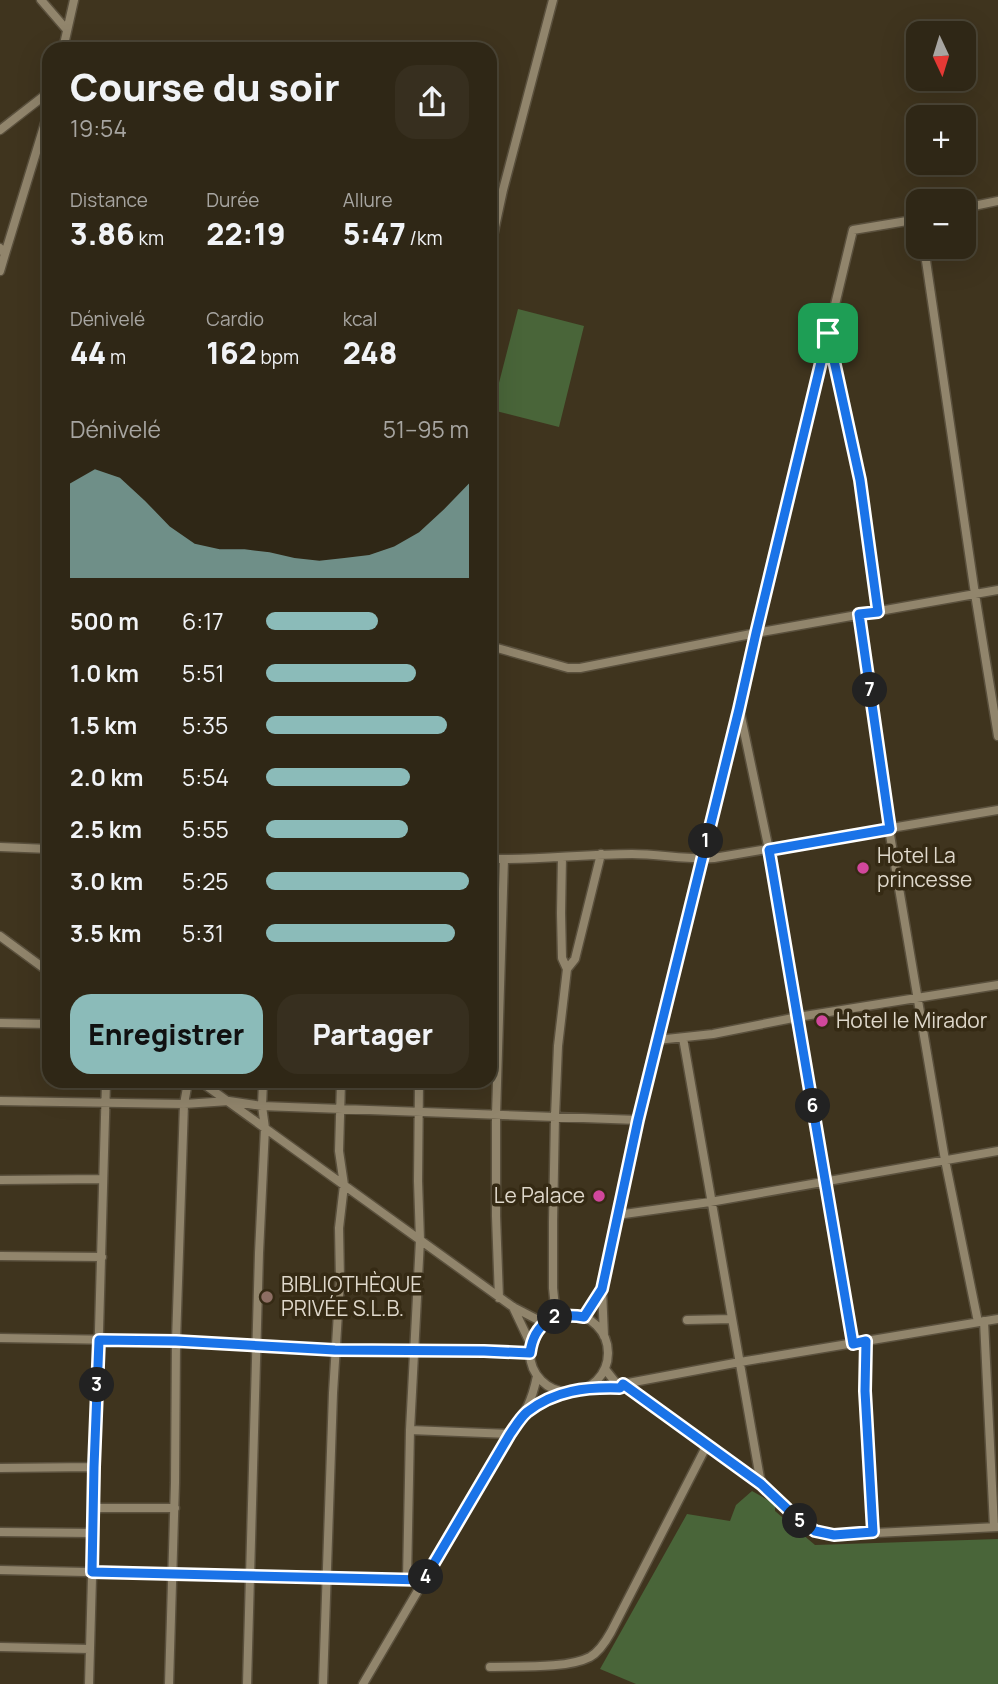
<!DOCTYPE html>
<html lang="fr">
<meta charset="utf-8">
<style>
body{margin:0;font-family:Manrope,sans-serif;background:#372f1f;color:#f1f3f6;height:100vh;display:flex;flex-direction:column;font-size:26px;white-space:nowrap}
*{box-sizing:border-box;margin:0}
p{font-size:23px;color:#a7a5a1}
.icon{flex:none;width:38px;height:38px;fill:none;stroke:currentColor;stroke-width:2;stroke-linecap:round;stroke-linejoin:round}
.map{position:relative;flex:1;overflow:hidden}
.sheet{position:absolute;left:42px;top:42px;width:455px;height:1046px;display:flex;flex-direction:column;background:#2f2716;border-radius:21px;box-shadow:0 7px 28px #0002,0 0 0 2px #4a4435}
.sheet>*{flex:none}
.needle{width:46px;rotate:176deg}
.buttons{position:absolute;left:906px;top:21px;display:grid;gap:14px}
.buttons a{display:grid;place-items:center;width:70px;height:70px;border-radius:14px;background:#2f2716;box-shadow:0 7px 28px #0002,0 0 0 2px #4a4435;font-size:35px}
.pin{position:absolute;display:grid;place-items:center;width:60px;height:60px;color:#fff;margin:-30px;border-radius:14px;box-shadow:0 4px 10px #0006}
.km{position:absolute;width:35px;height:35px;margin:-18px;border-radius:50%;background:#222;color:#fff;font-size:19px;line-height:35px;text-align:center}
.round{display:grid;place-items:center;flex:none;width:74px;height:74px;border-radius:21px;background:#372f1f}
.headline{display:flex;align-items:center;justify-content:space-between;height:119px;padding:0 28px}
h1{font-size:38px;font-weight:800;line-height:52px}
.metrics{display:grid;grid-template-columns:repeat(3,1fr);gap:10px;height:119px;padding:7px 28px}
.metrics div{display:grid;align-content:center}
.metrics b{font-size:30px;font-weight:800}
.metrics small{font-size:19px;font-weight:400}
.metrics p{font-size:19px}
.chart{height:196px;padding:14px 28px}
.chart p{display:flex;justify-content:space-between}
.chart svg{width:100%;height:126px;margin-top:7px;fill:#8bbbb9;opacity:.7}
.primary-button{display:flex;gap:14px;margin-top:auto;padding:14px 28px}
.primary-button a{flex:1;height:80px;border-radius:21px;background:#8bbbb9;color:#111;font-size:28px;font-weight:800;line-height:80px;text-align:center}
.primary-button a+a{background:#372f1f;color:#f1f3f6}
ul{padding:0 28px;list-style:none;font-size:23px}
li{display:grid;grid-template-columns:112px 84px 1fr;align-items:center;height:52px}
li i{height:18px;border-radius:9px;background:#8bbbb9}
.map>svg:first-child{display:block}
.green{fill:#496539}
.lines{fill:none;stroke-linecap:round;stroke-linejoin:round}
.minor-casing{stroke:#5a503d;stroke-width:11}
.minor{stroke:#91856c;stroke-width:8}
.route-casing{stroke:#fff;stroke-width:14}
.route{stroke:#1a73e8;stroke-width:9}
.hotel-dot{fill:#d1479c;stroke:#352a14;stroke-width:2.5}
.education-dot{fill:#8d6e63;stroke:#352a14;stroke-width:2.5}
.labels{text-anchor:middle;stroke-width:7;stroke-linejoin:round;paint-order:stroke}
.poi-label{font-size:21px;fill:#dfd8cb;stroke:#352a14;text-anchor:start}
</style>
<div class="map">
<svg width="998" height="1684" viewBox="0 0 998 1684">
<rect width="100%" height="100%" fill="#3f341e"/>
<path class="green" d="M518,309L584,326L559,427L492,410Z
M752,1491L775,1504V1511L815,1545L998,1539V1684H636L600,1669L687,1514L730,1521L736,1505Z"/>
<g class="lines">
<defs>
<path id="minor" d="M41,0L67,30
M63,49L74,0
M0,130L49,92
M964,208L998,201
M924,247L975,594L998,736
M0,248L5,254L0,271
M490,250L503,190L553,0
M5,254L49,110
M829,336L860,480L878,612
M859,614L889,829L945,1160L978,1322
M490,646L568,668H580L756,633L998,590
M740,712L769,850L853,1344
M0,847L49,849
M562,857L561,913L562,958L567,969
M490,859C537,860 585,854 632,854C660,854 687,860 714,858L998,810
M0,936L49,972
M0,1023L49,1024
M683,1038L761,1484
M657,1040L713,1034L798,1017L998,985
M201,1082L513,1307L544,1323
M0,1101L184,1104L229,1101L262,1106L638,1120
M0,1180L103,1179
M617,1215L710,1202L998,1151
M0,1256L102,1257
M499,1298L496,1216V1115L504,859
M513,1307L531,1345
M530 1353a39 39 0 1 1 78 0a39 39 0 1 1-78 0Z
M556,1317L553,1288V1221L555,1116L558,1046L567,969L575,959L601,854
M584,1317L602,1289
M687,1320L732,1319
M984,1321L994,1527
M604,1336L602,1289L638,1120L739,709L756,633L853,230L919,219
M0,1338L176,1341L335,1350L484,1351L530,1353
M866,1341L865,1391L873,1532
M605,1369L620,1388
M623,1384L740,1362L998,1319
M588,1387L620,1388L623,1384L761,1484L798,1519L815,1531L834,1535L998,1527
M526,1413L563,1392
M410,1430L510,1434
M0,1468L94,1467
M93,1508H175
M0,1532L92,1533
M0,1570L424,1580
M407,1579L410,1430L420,1240L418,1181L419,1082
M0,1647L90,1649
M490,1667C517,1666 567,1669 590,1657C599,1652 606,1641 611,1632L707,1445
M89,1684L106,1082
M169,1684L175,1483L176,1341L184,1104L188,1082
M247,1684L259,1253L265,1128L262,1106L263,1082
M323,1684L333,1393L340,1281L339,1228L344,1185L339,1151L341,1082
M363,1684L510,1434C525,1414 532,1401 537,1376"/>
</defs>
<use href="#minor" class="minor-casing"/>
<use href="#minor" class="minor"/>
</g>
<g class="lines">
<defs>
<path id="route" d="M828,333L860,480L878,612L859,614L890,829L769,850L853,1344L866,1341L865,1391L873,1532L834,1535L815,1531L798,1519L761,1484L623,1384L620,1388C586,1387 555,1390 527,1412C520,1418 515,1427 510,1434L424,1580L92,1572L94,1467L99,1340L176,1341L335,1350L484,1351L530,1353C534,1322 555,1312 584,1317L602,1289L638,1120L739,709L756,633Z"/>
</defs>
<use href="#route" class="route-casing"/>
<use href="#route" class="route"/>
</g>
<g class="hotel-dot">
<circle cx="863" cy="868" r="7"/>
<circle cx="822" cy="1021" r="7"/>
<circle cx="599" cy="1196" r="7"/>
</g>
<circle class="education-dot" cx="267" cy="1297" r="7"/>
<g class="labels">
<g class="poi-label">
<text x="877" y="863">Hotel La<tspan x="877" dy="24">princesse</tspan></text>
<text x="836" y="1028">Hotel le Mirador</text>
<text x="585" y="1203" text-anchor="end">Le Palace</text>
<text x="281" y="1292">BIBLIOTHÈQUE<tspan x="281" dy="24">PRIVÉE S.L.B.</tspan></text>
</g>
</g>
</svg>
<div class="buttons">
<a><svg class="needle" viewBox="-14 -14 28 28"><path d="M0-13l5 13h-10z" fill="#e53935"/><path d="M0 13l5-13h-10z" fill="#a7a5a1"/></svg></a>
<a>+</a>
<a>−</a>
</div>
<div class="pin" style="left:828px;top:333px;background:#1e9e55"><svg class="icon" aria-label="arrive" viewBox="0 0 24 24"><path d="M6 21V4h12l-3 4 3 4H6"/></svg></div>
<b class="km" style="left:706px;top:841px">1</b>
<b class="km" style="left:555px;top:1317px">2</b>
<b class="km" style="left:97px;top:1385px">3</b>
<b class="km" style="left:426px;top:1577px">4</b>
<b class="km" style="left:800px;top:1521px">5</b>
<b class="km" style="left:813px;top:1106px">6</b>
<b class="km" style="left:870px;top:690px">7</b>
<section class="sheet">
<div class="headline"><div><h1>Course du soir</h1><p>19:54</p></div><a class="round"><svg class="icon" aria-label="share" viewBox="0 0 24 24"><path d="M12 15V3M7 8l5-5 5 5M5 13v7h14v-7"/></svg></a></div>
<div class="metrics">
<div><p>Distance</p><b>3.86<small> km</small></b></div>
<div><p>Durée</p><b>22:19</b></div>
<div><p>Allure</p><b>5:47<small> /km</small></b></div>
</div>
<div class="metrics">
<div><p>Dénivelé</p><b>44<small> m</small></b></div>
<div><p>Cardio</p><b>162<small> bpm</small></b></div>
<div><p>kcal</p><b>248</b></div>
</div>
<div class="chart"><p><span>Dénivelé</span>51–95 m</p>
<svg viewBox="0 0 160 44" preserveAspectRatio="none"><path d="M0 44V11L10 6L20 9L30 17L40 26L50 32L60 34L70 34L80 35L90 37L100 38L110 37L120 36L130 33L140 28L150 20L160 11V44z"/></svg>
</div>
<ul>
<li><b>500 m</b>6:17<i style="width:55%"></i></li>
<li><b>1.0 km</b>5:51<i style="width:74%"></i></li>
<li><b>1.5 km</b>5:35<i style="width:89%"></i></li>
<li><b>2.0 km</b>5:54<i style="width:71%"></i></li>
<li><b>2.5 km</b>5:55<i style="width:70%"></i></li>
<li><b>3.0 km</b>5:25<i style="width:100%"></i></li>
<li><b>3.5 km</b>5:31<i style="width:93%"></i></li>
</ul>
<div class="primary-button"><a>Enregistrer</a><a>Partager</a></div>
</section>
</div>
